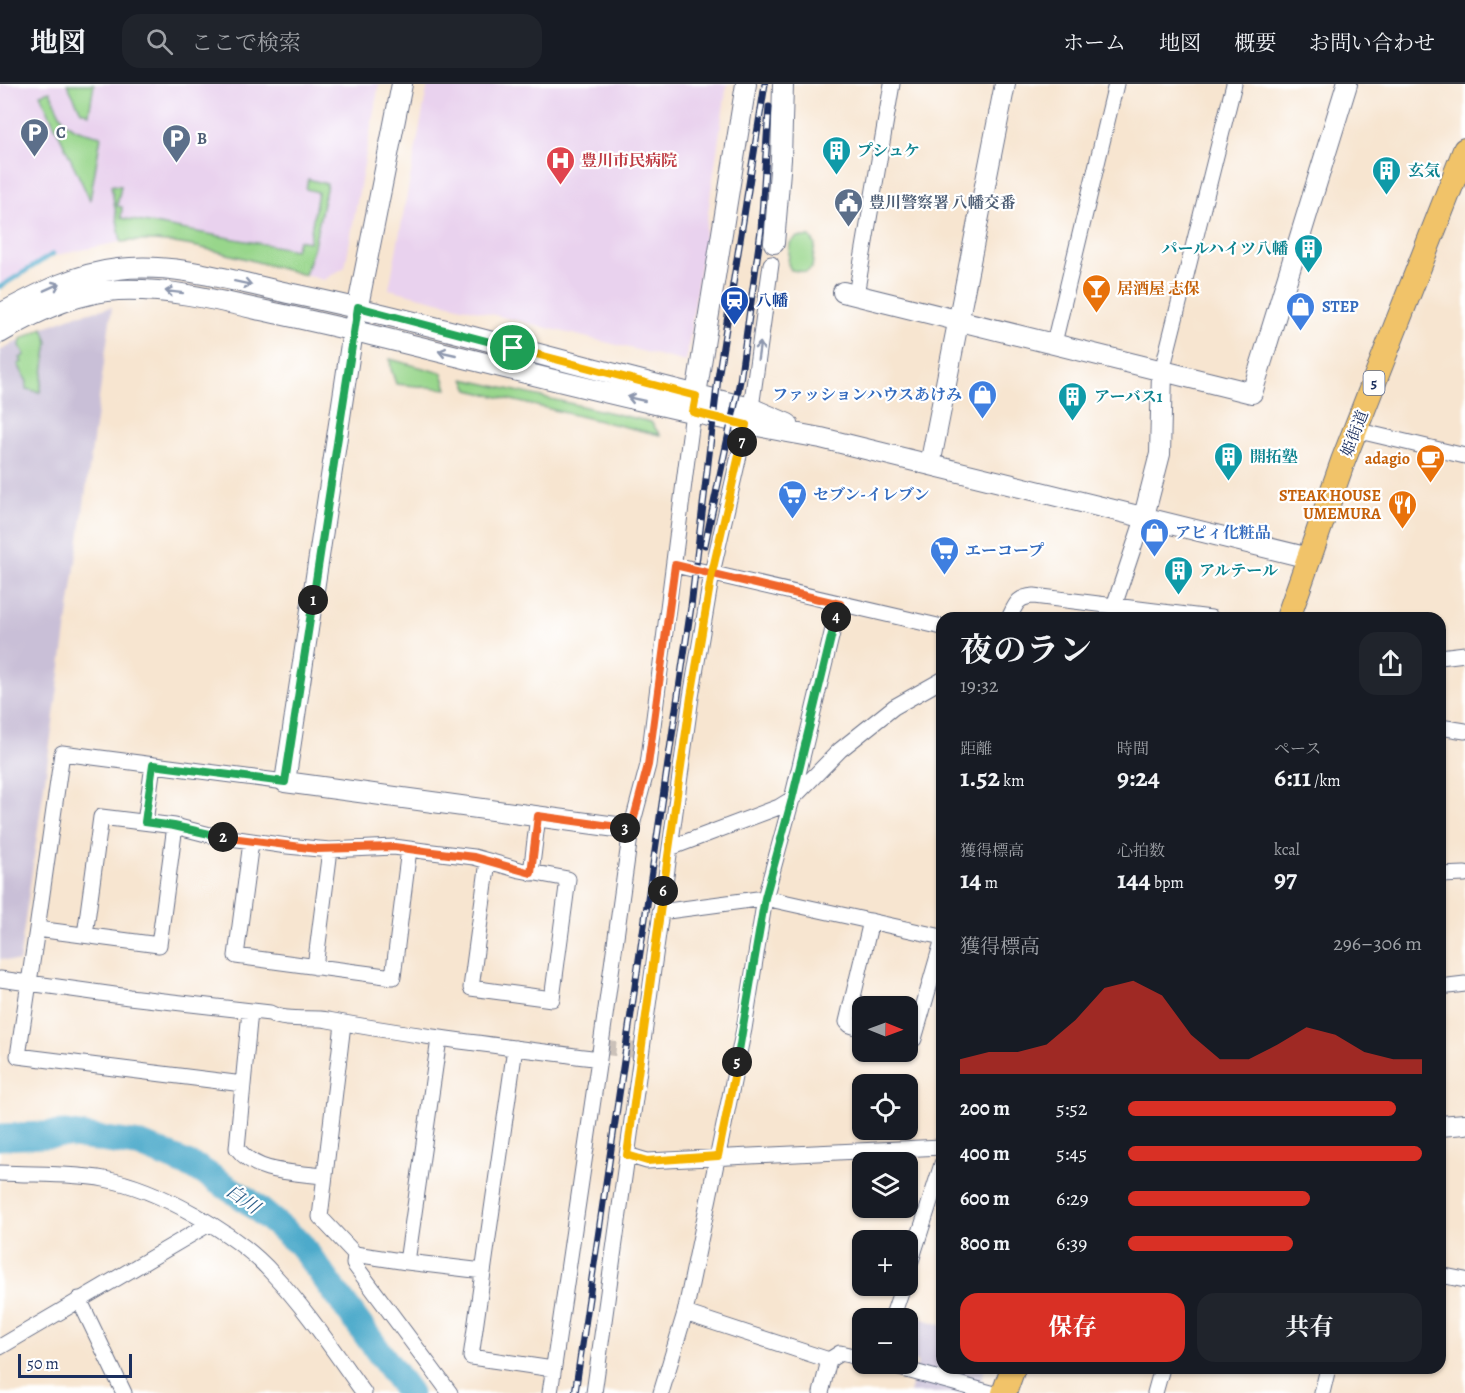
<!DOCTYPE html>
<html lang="ja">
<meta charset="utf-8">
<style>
body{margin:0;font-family:Alegreya,"Noto Serif JP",serif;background:#20242c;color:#f1f3f6;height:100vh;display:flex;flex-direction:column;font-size:22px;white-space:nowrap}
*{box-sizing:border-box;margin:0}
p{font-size:20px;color:#9ea1a6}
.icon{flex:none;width:33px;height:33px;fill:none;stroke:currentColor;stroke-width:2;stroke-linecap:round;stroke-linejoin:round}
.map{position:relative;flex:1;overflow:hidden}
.details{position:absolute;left:936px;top:528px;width:510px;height:762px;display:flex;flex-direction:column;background:#171b24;border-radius:18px;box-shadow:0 2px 4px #0004}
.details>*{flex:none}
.needle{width:39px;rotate:91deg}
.fabs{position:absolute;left:852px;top:912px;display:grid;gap:12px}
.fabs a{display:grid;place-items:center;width:66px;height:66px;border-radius:12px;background:#171b24;box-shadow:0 2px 4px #0004;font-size:30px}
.scale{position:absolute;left:18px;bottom:15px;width:114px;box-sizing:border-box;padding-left:6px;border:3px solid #1b2f5e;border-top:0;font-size:16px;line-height:21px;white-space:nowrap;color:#1b2f5e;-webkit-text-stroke:4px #fff;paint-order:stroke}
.pin{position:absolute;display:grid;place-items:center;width:51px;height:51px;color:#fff;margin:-26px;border:3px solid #fff;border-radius:50%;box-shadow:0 2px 6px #0007}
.km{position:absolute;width:30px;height:30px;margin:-15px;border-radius:50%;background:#222;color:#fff;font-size:16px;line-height:30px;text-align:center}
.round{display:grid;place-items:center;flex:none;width:63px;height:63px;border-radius:18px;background:#20242c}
.head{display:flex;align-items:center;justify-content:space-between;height:102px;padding:0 24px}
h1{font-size:33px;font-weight:700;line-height:45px}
.stats{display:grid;grid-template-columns:repeat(3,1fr);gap:9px;height:102px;padding:6px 24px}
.stats div{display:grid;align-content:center}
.stats b{font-size:26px;font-weight:700}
.stats small{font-size:16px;font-weight:400}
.stats p{font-size:16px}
.chart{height:168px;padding:12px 24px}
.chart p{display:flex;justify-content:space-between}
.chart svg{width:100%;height:108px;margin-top:6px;fill:#d93025;opacity:.7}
.action{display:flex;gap:12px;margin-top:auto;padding:12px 24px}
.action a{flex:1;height:69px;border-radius:18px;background:#d93025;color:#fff;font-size:24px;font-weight:700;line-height:69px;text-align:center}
.action a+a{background:#20242c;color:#f1f3f6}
ul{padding:0 24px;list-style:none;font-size:20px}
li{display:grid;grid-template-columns:96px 72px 1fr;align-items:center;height:45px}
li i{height:15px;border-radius:8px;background:#d93025}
header{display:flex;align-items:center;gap:36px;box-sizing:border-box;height:84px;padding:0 30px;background:#171b24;border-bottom:2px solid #363941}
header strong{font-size:28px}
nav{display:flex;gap:33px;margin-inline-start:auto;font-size:21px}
.search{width:420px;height:54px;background:#20242c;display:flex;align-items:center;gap:15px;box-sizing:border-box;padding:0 21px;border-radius:18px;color:#9ea1a6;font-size:22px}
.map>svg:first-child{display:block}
.built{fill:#e9d2ee}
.industrial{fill:#c9bfd7}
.green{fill:#98d68b;stroke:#5a8274;stroke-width:1.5}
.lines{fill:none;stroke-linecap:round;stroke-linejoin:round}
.stream{stroke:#4daacb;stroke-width:4.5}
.river{stroke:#4daacb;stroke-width:27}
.minor-tunnel{stroke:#cbc1b9;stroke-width:15;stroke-dasharray:15 8;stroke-linecap:butt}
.minor-casing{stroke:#686f86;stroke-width:17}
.tertiary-casing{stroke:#686f86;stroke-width:22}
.primary-casing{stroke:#686f86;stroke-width:26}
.minor{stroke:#fff;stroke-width:15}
.tertiary{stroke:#fff;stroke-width:20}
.primary{stroke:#f1c369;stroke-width:24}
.rail-casing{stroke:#1b2f5e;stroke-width:7}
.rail{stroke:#fff;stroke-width:4.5;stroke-dasharray:14;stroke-linecap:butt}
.oneway{stroke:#8d97ae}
.split-1-casing{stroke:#fff;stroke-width:12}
.split-2-casing{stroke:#fff;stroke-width:12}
.split-3-casing{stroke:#fff;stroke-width:12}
.split-4-casing{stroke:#fff;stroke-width:12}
.split-5-casing{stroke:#fff;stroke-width:12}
.split-6-casing{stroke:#fff;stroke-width:12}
.split-7-casing{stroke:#fff;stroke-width:12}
.split-8-casing{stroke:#fff;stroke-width:12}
.split-1{stroke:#22a559;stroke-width:8}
.split-2{stroke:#22a559;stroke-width:8}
.split-3{stroke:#f0652b;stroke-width:8}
.split-4{stroke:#f0652b;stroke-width:8}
.split-5{stroke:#22a559;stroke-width:8}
.split-6{stroke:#f5b400;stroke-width:8}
.split-7{stroke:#f5b400;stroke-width:8}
.split-8{stroke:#f5b400;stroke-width:8}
.labels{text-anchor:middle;stroke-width:4.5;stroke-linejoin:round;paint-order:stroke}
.shield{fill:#fff;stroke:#5f6d8e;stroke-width:1.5}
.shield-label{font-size:15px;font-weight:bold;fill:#1b2f5e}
.service-label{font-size:16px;font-weight:bold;fill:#4e5e75;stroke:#fff;text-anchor:start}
.culture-label{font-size:16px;font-weight:bold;fill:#0d838f;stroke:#fff;text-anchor:start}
.health-label{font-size:16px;font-weight:bold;fill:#be3a42;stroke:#fff;text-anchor:start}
.food-label{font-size:16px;font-weight:bold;fill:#c56008;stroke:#fff;text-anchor:end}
.transit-label{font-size:16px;font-weight:bold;fill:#164399;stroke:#fff;text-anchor:start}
.shop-label{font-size:16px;font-weight:bold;fill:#366cbe;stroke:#fff;text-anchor:start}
.street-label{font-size:16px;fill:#1b2f5e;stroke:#fff}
.water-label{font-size:18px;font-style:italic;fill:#2f608a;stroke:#fff}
</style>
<header>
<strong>地図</strong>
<div class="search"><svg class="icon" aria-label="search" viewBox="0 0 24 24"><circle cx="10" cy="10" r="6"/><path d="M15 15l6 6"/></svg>ここで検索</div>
<nav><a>ホーム</a><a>地図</a><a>概要</a><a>お問い合わせ</a></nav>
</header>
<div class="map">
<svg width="1465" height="1309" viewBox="0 0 1465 1309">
<rect width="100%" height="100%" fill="#fff"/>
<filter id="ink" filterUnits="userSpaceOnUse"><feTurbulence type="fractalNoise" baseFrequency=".0167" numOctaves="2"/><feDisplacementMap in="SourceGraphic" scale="12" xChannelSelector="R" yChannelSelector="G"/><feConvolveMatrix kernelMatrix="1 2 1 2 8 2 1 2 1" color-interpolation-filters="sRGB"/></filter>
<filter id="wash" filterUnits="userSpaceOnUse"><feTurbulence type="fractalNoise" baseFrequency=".008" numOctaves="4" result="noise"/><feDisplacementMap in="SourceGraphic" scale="24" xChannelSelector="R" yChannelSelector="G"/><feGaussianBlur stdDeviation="1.35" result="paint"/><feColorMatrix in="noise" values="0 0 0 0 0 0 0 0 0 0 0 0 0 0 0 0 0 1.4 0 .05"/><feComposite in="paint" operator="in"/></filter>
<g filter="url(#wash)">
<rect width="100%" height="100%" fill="#f7e5d0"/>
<path class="built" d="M0,0H379L345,183L324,196L185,160L152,157H125L43,174L0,201Z
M428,0H727L686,278L389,205Z"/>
<path class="industrial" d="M112,223L19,878L0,875V267L42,244L77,231Z
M907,1230L942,1241V1284H985L977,1309H909L918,1278L908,1275V1234H905Z"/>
<path class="green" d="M67,0H94L89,30L81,27Z
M50,7C64,41 64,44 101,52L90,116L40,10Z
M308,95L327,100L314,162L305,191C249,177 179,151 121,158L111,101L121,102L117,122L122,123L121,134L295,166L298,156L309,158L318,108L306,105Z
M797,153H810L815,160L812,184L806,188L791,186L788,180L790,159Z
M43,244L48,258L40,308L26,305L27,298L18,280L22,278L20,274L25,271L20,262L21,255Z
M390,275L442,289L447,305L396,300L391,285Z
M464,295L651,338L660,351L469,306Z"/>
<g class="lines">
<path class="stream" d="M0,203L53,170"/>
<path class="river" d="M0,1053L66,1050L141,1061L199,1085L247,1116L300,1160L409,1309"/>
</g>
</g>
<g filter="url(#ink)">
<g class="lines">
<path class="minor-tunnel" d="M601,963L642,967"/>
<defs>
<path id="minor" d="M856,211L892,0
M1054,259L1116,0
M1162,287L1234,0
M751,324L771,180
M1355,346L1465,372
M675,481L942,543
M1009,534C1016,520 1017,513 1034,512L1211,534
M1110,534L1144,432
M1440,573L1465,570
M1440,643L1465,647
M145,738L153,681
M175,742L159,861L37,845L62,669L285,698
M251,758L236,872L393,893L409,765
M670,764L779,723L792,715L840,666L894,623L942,596
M531,789L538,732
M1440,791L1465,790
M660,828L765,814L942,853
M37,845L18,972L243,1000
M85,851L101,733L175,742L210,751L287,762L330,766L394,763L424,767L474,773L520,786L568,795L552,915L471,904L488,777
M315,883L330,766
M0,895L129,913L270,929C285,938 311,933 328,936C418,953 509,963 599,975
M1440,903L1465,900
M250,927L237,1064C256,1090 294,1088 323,1092
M343,940L320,1133L355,1170L407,1178
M862,945L850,941L847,938L871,837
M439,955L407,1178L483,1187
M908,956L914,955L942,858
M515,964L471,1273L553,1285
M627,1071L647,1077L942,1063
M0,1089C34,1091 71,1089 104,1095C157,1104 238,1150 273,1190C307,1226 335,1269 364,1309
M355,1170L354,1180L450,1309
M908,1186L942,1080
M1440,1191L1465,1196
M79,1215L124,1309
M685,1229L829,1276
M892,1234L903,1202
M0,1263L209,1140
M885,1280L991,1309
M550,1309L599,975L631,745L648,681L693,328
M594,1309L691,613L712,489L746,341
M661,1309L685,1229L744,945L765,814L792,715L839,520
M821,1309L829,1276L840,1269L862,1274
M1155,1309L1162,1284
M1322,1309L1328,1284"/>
<path id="tertiary" d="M402,0L353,247L285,698L631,745
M774,159L781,75L783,1
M843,208L1252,309L1347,0
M0,230C38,210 74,190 118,185C175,178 233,197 288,209C443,241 596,288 751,324L788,340
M0,249C35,228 76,208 118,206C167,204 213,215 261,226C297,234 334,242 371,251C520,287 669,327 821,354L1309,474
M694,323L746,0
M930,381L1005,0
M1144,432L1160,370L1162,287
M1440,1042L1465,1040"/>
<path id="primary" d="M1288,534L1343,377L1465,66
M1004,1309L1013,1284"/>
</defs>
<use href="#minor" class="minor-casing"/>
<use href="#tertiary" class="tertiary-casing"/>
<use href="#primary" class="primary-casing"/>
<use href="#minor" class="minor"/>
<use href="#tertiary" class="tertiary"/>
<use href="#primary" class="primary"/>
<defs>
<path id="rail" d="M705,461L740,297L761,146L769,23
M575,1309L691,523L718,294L765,0"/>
</defs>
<use href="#rail" class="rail-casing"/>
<use href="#rail" class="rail"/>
</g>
<defs><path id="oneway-shaft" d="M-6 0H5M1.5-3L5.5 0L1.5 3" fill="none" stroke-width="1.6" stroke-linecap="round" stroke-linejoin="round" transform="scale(1.5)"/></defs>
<g class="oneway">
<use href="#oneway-shaft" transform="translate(243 199) rotate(12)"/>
<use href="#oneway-shaft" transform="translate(52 203) rotate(-24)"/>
<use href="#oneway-shaft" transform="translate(174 208) rotate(-173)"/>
<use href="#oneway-shaft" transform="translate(759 267) rotate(-82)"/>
<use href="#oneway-shaft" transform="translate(447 269) rotate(-167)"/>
<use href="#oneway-shaft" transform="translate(636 315) rotate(-167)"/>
</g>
</g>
<g class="lines" filter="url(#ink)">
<defs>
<path id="split-1" d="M313,516L358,223L513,264"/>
<path id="split-2" d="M223,753L174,742L145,738L153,681L285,698L313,516"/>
<path id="split-3" d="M223,753L317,765L394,763L424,767L474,773L531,789L538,732L625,744"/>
<path id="split-4" d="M625,744L631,745L648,681L675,481L840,520L836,533"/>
<path id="split-5" d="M737,978L765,814L792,715L836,533"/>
<path id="split-6" d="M663,807L627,1071L647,1077L718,1072L737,978"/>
<path id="split-7" d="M663,807L691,613L712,489L742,358"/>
<path id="split-8" d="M513,264L696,312L693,328L746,341L742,358"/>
</defs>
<use href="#split-1" class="split-1-casing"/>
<use href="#split-2" class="split-2-casing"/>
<use href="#split-3" class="split-3-casing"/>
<use href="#split-4" class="split-4-casing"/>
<use href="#split-5" class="split-5-casing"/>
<use href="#split-6" class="split-6-casing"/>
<use href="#split-7" class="split-7-casing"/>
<use href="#split-8" class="split-8-casing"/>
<use href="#split-1" class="split-1"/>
<use href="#split-2" class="split-2"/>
<use href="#split-3" class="split-3"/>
<use href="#split-4" class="split-4"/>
<use href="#split-5" class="split-5"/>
<use href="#split-6" class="split-6"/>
<use href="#split-7" class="split-7"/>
<use href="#split-8" class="split-8"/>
</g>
<defs>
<symbol id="parking-pin" viewBox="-11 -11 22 30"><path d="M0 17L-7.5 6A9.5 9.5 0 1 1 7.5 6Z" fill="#5c6f8a" stroke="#fff"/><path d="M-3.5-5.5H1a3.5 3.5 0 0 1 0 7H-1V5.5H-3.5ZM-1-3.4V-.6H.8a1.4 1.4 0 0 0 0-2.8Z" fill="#fff"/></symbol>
<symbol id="building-pin" viewBox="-11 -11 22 30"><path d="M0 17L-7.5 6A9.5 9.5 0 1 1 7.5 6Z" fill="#0f9aa8" stroke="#fff"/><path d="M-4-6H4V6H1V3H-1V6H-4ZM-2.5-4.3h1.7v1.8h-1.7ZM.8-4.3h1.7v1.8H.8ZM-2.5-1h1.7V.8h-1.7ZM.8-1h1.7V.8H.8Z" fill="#fff"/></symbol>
<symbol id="hospital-pin" viewBox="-11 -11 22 30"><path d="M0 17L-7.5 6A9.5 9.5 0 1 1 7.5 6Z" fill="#e0444e" stroke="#fff"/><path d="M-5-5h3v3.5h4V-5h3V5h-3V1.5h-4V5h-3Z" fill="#fff"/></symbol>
<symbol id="civic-pin" viewBox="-11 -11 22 30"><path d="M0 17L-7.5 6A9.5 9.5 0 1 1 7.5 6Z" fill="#5c6f8a" stroke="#fff"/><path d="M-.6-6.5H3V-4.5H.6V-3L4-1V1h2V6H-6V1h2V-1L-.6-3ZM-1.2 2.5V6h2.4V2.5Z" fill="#fff"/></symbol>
<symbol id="bar-pin" viewBox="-11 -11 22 30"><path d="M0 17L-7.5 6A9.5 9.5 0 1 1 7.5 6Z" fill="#e8710a" stroke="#fff"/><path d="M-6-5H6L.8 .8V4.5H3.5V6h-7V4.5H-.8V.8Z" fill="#fff"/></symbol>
<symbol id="station-pin" viewBox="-11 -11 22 30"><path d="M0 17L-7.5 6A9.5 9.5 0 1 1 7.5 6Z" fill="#1a4fb4" stroke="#fff"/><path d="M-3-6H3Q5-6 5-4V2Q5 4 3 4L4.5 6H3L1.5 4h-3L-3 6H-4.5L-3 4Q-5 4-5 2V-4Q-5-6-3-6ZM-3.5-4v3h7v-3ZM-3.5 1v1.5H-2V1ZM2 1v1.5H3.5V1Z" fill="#fff"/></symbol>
<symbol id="shop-pin" viewBox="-11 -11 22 30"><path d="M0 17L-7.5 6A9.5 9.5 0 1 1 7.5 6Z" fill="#3f7fe0" stroke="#fff"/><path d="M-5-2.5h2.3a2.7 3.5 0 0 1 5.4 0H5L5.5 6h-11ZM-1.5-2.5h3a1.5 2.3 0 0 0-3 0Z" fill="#fff"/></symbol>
<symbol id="cafe-pin" viewBox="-11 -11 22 30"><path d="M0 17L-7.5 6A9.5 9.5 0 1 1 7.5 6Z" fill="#e8710a" stroke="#fff"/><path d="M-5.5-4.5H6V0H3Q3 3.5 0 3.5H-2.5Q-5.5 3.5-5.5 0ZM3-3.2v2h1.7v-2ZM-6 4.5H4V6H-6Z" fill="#fff"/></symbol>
<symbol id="supermarket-pin" viewBox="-11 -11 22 30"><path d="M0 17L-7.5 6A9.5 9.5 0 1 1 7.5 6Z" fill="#3f7fe0" stroke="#fff"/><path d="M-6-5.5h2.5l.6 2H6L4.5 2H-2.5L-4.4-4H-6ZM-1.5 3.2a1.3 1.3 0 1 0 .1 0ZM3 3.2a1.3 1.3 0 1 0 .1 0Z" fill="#fff"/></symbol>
<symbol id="restaurant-pin" viewBox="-11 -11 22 30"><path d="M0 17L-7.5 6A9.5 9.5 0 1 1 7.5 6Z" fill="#e8710a" stroke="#fff"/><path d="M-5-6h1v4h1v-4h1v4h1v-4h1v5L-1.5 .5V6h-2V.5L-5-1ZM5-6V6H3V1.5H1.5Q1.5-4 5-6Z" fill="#fff"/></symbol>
</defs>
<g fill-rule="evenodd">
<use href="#parking-pin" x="18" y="32" width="33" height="45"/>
<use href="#parking-pin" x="160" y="38" width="33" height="45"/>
<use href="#building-pin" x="820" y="50" width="33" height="45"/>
<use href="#hospital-pin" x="544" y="60" width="33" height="45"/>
<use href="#building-pin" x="1370" y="70" width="33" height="45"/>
<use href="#civic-pin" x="832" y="102" width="33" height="45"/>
<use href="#building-pin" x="1292" y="148" width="33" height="45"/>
<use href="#bar-pin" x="1080" y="188" width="33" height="45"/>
<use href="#station-pin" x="718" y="200" width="33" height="45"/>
<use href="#shop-pin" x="1284" y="206" width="33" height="45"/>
<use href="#shop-pin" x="966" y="294" width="33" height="45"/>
<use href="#building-pin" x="1056" y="296" width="33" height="45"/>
<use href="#building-pin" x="1212" y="356" width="33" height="45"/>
<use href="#cafe-pin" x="1414" y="358" width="33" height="45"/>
<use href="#supermarket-pin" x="776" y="394" width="33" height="45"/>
<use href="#restaurant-pin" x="1386" y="404" width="33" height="45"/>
<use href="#shop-pin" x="1138" y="432" width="33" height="45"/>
<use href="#supermarket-pin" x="928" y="450" width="33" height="45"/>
<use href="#building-pin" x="1162" y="470" width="33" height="45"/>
</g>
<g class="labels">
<rect class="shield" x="1363.5" y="287" width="21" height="24" rx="4.5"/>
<g class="shield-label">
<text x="1374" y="304">5</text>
</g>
<g class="service-label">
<text x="56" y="54">C</text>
<text x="197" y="60">B</text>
<text x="869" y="124">豊川警察署 八幡交番</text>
</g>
<g class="culture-label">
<text x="857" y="72">プシュケ</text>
<text x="1408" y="92">玄気</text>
<text x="1288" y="170" text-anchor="end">パールハイツ八幡</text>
<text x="1094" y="318">アーバス1</text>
<text x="1250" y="378">開拓塾</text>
<text x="1199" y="492">アルテール</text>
</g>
<g class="health-label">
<text x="581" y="82">豊川市民病院</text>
</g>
<g class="food-label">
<text x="1117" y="210" text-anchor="start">居酒屋 志保</text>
<text x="1410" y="380">adagio</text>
<text x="1381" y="417">STEAK HOUSE<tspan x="1381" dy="18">UMEMURA</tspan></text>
</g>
<g class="transit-label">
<text x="756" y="222">八幡</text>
</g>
<g class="shop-label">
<text x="1322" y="228">STEP</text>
<text x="962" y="316" text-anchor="end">ファッションハウスあけみ</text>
<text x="813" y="416">セブン-イレブン</text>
<text x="1175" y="454">アピィ化粧品</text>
<text x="965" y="472">エーコープ</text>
</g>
<g class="street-label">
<text transform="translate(1354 349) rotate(-69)" y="6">姫街道</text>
</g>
<g class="water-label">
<text transform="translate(243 1115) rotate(35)" y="6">白川</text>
</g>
</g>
</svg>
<div class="fabs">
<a><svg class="needle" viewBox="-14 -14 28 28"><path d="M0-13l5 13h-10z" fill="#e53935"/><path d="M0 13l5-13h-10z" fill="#9ea1a6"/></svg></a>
<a><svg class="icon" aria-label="locate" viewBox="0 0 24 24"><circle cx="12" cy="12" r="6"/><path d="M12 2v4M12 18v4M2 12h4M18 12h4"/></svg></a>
<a><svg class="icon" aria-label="layers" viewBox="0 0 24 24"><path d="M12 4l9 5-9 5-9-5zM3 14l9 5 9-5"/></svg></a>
<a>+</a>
<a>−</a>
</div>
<div class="scale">50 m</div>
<div class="pin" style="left:513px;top:264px;background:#1e9e55"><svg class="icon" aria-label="arrive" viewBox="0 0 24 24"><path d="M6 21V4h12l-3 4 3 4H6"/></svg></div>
<b class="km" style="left:313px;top:516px">1</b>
<b class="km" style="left:223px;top:753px">2</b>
<b class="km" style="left:625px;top:744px">3</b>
<b class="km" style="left:836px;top:533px">4</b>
<b class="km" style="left:737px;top:978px">5</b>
<b class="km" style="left:663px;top:807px">6</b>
<b class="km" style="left:742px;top:358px">7</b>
<section class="details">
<div class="head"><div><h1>夜のラン</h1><p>19:32</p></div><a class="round"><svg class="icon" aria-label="share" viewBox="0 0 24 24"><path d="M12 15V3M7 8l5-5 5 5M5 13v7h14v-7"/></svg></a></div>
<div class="stats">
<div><p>距離</p><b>1.52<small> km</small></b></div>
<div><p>時間</p><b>9:24</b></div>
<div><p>ペース</p><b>6:11<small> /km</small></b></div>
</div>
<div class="stats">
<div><p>獲得標高</p><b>14<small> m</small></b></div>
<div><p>心拍数</p><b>144<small> bpm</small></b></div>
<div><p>kcal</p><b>97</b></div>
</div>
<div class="chart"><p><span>獲得標高</span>296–306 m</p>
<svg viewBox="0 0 160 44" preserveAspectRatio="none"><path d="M0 44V38L10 35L20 35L30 32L40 22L50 9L60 6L70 12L80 28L90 38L100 38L110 32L120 25L130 28L140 35L150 38L160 38V44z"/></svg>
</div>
<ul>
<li><b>200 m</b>5:52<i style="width:91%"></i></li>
<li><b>400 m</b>5:45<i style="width:100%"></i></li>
<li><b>600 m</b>6:29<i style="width:62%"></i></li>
<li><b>800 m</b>6:39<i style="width:56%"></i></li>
</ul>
<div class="action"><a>保存</a><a>共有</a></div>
</section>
</div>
